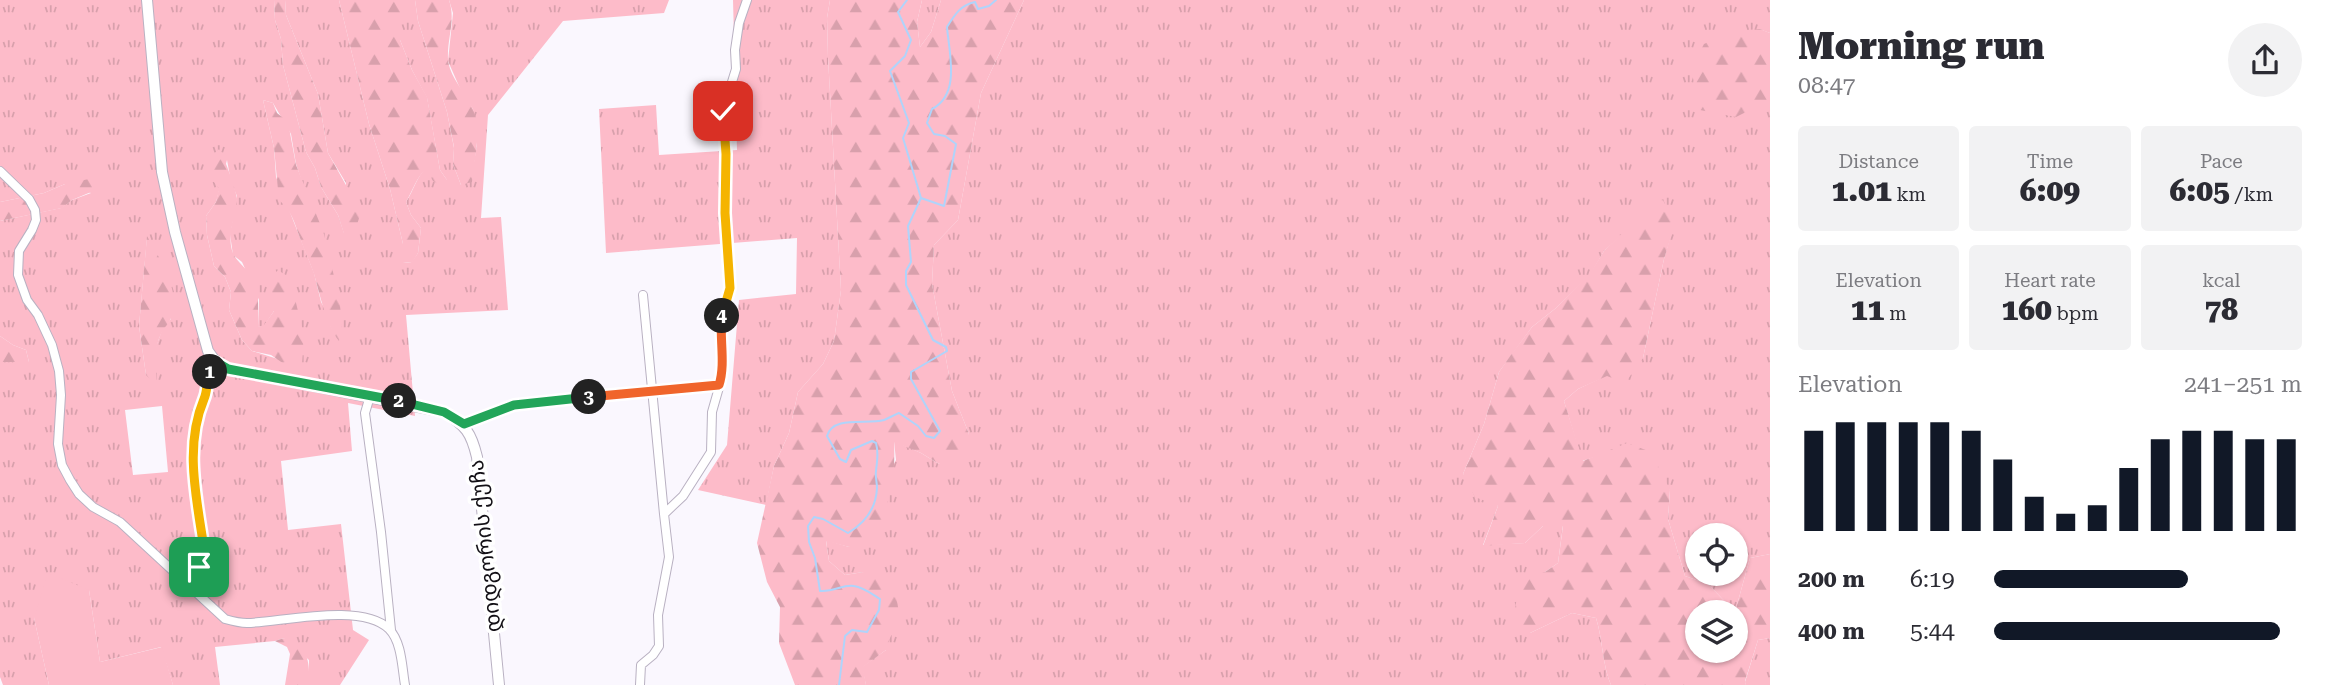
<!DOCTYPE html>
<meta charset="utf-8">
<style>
body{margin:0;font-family:"Roboto Serif","Noto Sans Georgian",serif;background:#f2f2f3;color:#2b2b33;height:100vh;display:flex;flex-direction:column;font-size:26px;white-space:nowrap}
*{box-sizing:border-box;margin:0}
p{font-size:23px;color:#7c7c81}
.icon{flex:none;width:38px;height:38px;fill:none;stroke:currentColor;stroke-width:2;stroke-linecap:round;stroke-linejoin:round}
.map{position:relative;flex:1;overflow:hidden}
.details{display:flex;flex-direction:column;background:#fff;width:560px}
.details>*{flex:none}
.controls{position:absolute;left:1685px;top:523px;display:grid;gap:14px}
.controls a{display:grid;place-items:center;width:63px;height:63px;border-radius:50%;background:#fff;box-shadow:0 2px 5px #0004;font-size:35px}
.pin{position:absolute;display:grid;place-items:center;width:60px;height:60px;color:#fff;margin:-30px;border-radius:14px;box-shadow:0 4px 10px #0006}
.km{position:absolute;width:35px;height:35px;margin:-18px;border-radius:50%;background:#222;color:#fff;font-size:19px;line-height:35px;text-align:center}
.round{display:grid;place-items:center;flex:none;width:74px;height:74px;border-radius:37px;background:#f2f2f3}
.summary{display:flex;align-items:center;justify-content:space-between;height:119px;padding:0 28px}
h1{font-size:38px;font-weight:800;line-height:52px}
.stats{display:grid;grid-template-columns:repeat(3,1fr);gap:10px;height:119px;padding:7px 28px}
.stats div{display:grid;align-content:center;border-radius:7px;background:#f2f2f3;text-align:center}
.stats b{font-size:30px;font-weight:800}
.stats small{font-size:19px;font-weight:400}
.stats p{font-size:19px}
.chart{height:196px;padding:14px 28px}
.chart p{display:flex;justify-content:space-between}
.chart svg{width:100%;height:126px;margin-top:7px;stroke:#111827;stroke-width:6}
ul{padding:0 28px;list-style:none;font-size:23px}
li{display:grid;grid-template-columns:112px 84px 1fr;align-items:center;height:52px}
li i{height:18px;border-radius:9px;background:#111827}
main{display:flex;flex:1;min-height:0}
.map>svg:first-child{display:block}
.grass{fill:url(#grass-tufts);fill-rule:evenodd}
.forest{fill:url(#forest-firs)}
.garden{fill:#fdbbc9}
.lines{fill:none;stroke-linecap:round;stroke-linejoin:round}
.stream{stroke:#afd4fb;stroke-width:2}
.street-casing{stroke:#b9b1c2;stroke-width:10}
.secondary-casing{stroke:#b9b1c2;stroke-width:12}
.street{stroke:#fff;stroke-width:8}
.secondary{stroke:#fff;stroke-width:10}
.split-1-casing{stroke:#fff;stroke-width:14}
.split-2-casing{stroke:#fff;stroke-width:14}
.split-3-casing{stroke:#fff;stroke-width:14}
.split-4-casing{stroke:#fff;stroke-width:14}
.split-5-casing{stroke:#fff;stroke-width:14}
.split-1{stroke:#f5b400;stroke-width:9}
.split-2{stroke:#22a559;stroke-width:9}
.split-3{stroke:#22a559;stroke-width:9}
.split-4{stroke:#f0652b;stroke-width:9}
.split-5{stroke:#f5b400;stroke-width:9}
.labels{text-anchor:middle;stroke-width:7;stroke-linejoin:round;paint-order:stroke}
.street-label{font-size:21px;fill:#131016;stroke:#fff}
</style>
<main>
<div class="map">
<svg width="1770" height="685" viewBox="0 0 1770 685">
<defs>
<pattern id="grass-tufts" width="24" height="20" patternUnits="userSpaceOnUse" patternTransform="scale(1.75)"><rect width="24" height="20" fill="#fdbbc9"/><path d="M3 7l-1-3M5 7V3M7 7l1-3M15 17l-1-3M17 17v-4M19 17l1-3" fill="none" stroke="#d8a0ac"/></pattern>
<pattern id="forest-firs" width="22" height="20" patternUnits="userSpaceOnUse" patternTransform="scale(1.75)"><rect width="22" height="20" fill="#fdbbc9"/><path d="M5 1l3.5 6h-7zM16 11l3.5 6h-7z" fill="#d8a0ac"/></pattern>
</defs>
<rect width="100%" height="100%" fill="#faf7fe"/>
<path class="grass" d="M0,0H274L275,20L281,39L283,65L306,152L315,168L321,187L338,215L344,233L346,183L328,153L318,94L286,15L285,0H339L369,124L390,189L403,244V262L411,263L418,253L421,228L411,215L406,202C414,190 416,178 426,168L447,180L440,170L427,98L412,70L400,40V0H415L418,21L447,112L454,148L453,164L461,185L474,162L477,145L473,109L462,93L448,61L453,13L449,0H669L664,13L563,21L488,115L481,218L501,217L508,310L406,315L415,416L348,403L352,451L281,461L288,530L341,524L353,630L369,640L340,685H309V660L284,638L275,641L215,647L220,685H173L161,647L100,662L89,590L34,618L49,685H3L0,677V362H29L26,350L13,345L0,336V221L61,208L72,200L91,193L65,184L44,193L0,202ZM263,100L273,103L291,134L296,164L306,194L332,332L329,317L321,302L314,273L276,177L274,148ZM227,160L231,182L237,196L230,234L233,255L242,262L259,300L258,327L264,326L274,311L281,360L252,351L242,340L229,310L231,292L225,277L214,266L207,235L206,216L216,202ZM147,238L171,319L162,330L146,375L139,326ZM162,406L168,472L133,475L125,410Z
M733,0H830L827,18L828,57L841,290L834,341L823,364L798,392L789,433L774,466L766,505L698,490L727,445L739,300L796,294L797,238L606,253L599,109L656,105L659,155L737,150Z
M922,0H941L931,32L920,47L917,22Z
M1024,0H1770V33L1759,29L1767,100H1770V554L1750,558L1735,612L1708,584L1685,576L1668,519L1670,490L1601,455L1582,461L1564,401L1578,389L1643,358L1664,259L1674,224L1624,233L1604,251L1590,275L1556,308L1532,327L1499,372L1484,424L1463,474L1498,506L1483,545L1525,543L1543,526L1563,525L1558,563L1545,572L1530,633L1572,613L1596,618C1603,640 1602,664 1611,685H866L862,667L886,650L863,572L845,575L829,561L826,540L849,547L896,460L894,441L921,453L939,464L969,434L952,391L932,284L934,245L958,220L981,93ZM1698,536H1736V574H1698Z
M1770,638V685H1746L1745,682L1758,640Z"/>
<path class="forest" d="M274,0H285L286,15L318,94L328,153L361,212L354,234H344L338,215L321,187L315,168L306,152L283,65L281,39L275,20Z
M339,0H400V40L412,70L427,97L440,170L447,180V189L433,181L426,169C416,178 413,190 406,202L411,215L421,228L418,253L412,263L403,262V244L390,189L369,124Z
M415,0H449C456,20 447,38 448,59C449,76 465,92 472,107C483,129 474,159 472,182L461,185L453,164L454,147L447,112L418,21Z
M830,0H922L917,22L920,47L931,32L941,0H1024L981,93L958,220L934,245L932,284L952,391L969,434L964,451L939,464L921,453L894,442C896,478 889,506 874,538L849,547L826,541L829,561L845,575L863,572L894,583L899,613L886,650L863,667L866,685H795L779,643L780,607L767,582L757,543L774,466L789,433L798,392L823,364L834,341L841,290L828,57L827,18Z
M1760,29L1770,33V100L1736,117L1700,110L1691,69L1704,44L1730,32Z
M263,100L273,103L277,113L288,122L296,165L323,231L329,253L340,305L342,326L339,341C326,324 320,295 314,274C310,262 304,250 300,238C294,222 292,211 279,200L274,148Z
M219,149C224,156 237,192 237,199C236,216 226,236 233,253C235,260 252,275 258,281V327L264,325L274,311L270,279L278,270L290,278L304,336L302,364L293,370L271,355L252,351L242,340L229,310L231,292L225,277L214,266L207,235L206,216L216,202L219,188L209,176L210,160Z
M108,175L110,184L72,200L62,208L0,221V202L44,193L65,184Z
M1663,200L1675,224L1664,259L1643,358L1625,383L1607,376L1578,389L1564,401L1583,461L1627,443L1651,452L1670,490L1668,519L1685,576L1708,584L1735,612H1698V651H1736L1735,612L1750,558L1770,554V638L1758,640L1745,681L1746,685H1611C1602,664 1603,640 1596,618L1572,613L1530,633L1513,616L1523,573L1545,572L1558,563L1563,526H1543L1525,543L1483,546L1498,506L1475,497L1463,474L1484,424L1499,372L1513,352L1532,327L1556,308L1589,275L1604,251L1644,212Z
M147,236C159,258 182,292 171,318C170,323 164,327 162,332C153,348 156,368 157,386L146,375L139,326Z
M0,336L13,345L26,350L29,362H0Z
M284,638C309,644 310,664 309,685H285L290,654L287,647L275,641Z"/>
<path class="garden" d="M48,573L89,590L100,662L162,647L173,685H49L34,618Z"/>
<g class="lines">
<path class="stream" d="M907,0L898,12L911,40L905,56L890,71L909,123L903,138L921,198
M839,685L845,636L852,630L867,632L879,610L880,599C872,594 863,587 854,586C843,584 835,592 820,591L815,558L809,542L808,526L814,517L823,519L848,533C865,523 876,509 877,488C877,482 875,476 876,471C877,460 879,454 876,443L872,441L851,450L846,462L840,459L827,436C833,415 867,425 884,420C889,418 894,415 899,413L918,426L926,436L934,438L940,431L911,379V372L947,351L946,347L933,340L906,285V271L911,262L908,226L921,198L944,206L956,144L945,136L934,134L927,123L932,109C961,94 949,53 947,27C954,16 960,5 975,2L978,9L989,6L996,0"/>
<defs>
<path id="street" d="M0,171L29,199L35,210L36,220L32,230L19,251L18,275L27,300L38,315L52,345L59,371L61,395L58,444L62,465L70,480L79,494L93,507L120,522L225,619C232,621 240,623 247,623C282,622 362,602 389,629C402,642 402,668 405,685
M643,295L664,514
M370,396L365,413L381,532L391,630
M464,424L514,405L528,403L720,385
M179,577C193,574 198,569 205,556L192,448L198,410L205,397L207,378L216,362
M640,685L641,665L653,655L659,646L658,615L669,557L664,514L683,496L711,452L712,412L722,377L720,331L724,305L730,288L725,213L726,154L723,111L736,69L735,50L739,23L747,0"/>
<path id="secondary" d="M147,0L162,172L175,232L208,351L216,362L228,369L444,412C466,426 471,432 477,457L499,685"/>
</defs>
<use href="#street" class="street-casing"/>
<use href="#secondary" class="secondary-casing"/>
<use href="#street" class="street"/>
<use href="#secondary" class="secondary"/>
</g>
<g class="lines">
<defs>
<path id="split-1" d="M199,567L205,556C198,503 183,449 204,399C208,390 206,381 210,372"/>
<path id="split-2" d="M210,372L216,362L228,369L399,401"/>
<path id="split-3" d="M399,401L444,412L464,424L514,405L589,397"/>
<path id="split-4" d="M589,397L719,385C726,363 719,338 722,316"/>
<path id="split-5" d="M722,316L730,288L725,213L726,154L723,111"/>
</defs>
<use href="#split-1" class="split-1-casing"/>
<use href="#split-2" class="split-2-casing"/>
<use href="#split-3" class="split-3-casing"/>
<use href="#split-4" class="split-4-casing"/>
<use href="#split-5" class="split-5-casing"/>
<use href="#split-1" class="split-1"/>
<use href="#split-2" class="split-2"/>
<use href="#split-3" class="split-3"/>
<use href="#split-4" class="split-4"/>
<use href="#split-5" class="split-5"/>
</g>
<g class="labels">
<g class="street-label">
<text transform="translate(485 546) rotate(-96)" y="7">დიდგორის ქუჩა</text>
</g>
</g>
</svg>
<div class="controls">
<a><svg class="icon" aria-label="locate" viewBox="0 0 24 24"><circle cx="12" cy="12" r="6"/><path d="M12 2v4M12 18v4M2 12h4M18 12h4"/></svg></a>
<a><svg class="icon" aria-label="layers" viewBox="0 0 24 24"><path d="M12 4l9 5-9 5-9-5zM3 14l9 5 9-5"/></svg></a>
</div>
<div class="pin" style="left:199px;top:567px;background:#1e9e55"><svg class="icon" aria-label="arrive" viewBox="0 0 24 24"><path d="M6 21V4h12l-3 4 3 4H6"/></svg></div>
<div class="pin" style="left:723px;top:111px;background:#d93025"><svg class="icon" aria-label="check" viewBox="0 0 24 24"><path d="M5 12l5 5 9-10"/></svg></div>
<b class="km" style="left:210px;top:372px">1</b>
<b class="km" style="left:399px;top:401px">2</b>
<b class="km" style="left:589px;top:397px">3</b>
<b class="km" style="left:722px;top:316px">4</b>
</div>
<section class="details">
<div class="summary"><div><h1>Morning run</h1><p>08:47</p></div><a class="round"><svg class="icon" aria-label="share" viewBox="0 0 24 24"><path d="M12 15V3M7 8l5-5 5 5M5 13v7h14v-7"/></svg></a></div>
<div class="stats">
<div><p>Distance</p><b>1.01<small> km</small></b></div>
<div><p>Time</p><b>6:09</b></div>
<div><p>Pace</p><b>6:05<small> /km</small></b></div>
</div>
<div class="stats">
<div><p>Elevation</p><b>11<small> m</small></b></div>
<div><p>Heart rate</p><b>160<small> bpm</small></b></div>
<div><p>kcal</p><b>78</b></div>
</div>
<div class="chart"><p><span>Elevation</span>241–251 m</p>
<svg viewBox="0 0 160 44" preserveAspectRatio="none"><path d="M5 44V9M15 44V6M25 44V6M35 44V6M45 44V6M55 44V9M65 44V19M75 44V32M85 44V38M95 44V35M105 44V22M115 44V12M125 44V9M135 44V9M145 44V12M155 44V12"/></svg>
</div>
<ul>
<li><b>200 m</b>6:19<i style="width:63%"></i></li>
<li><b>400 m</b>5:44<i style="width:93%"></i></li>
</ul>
</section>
</main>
